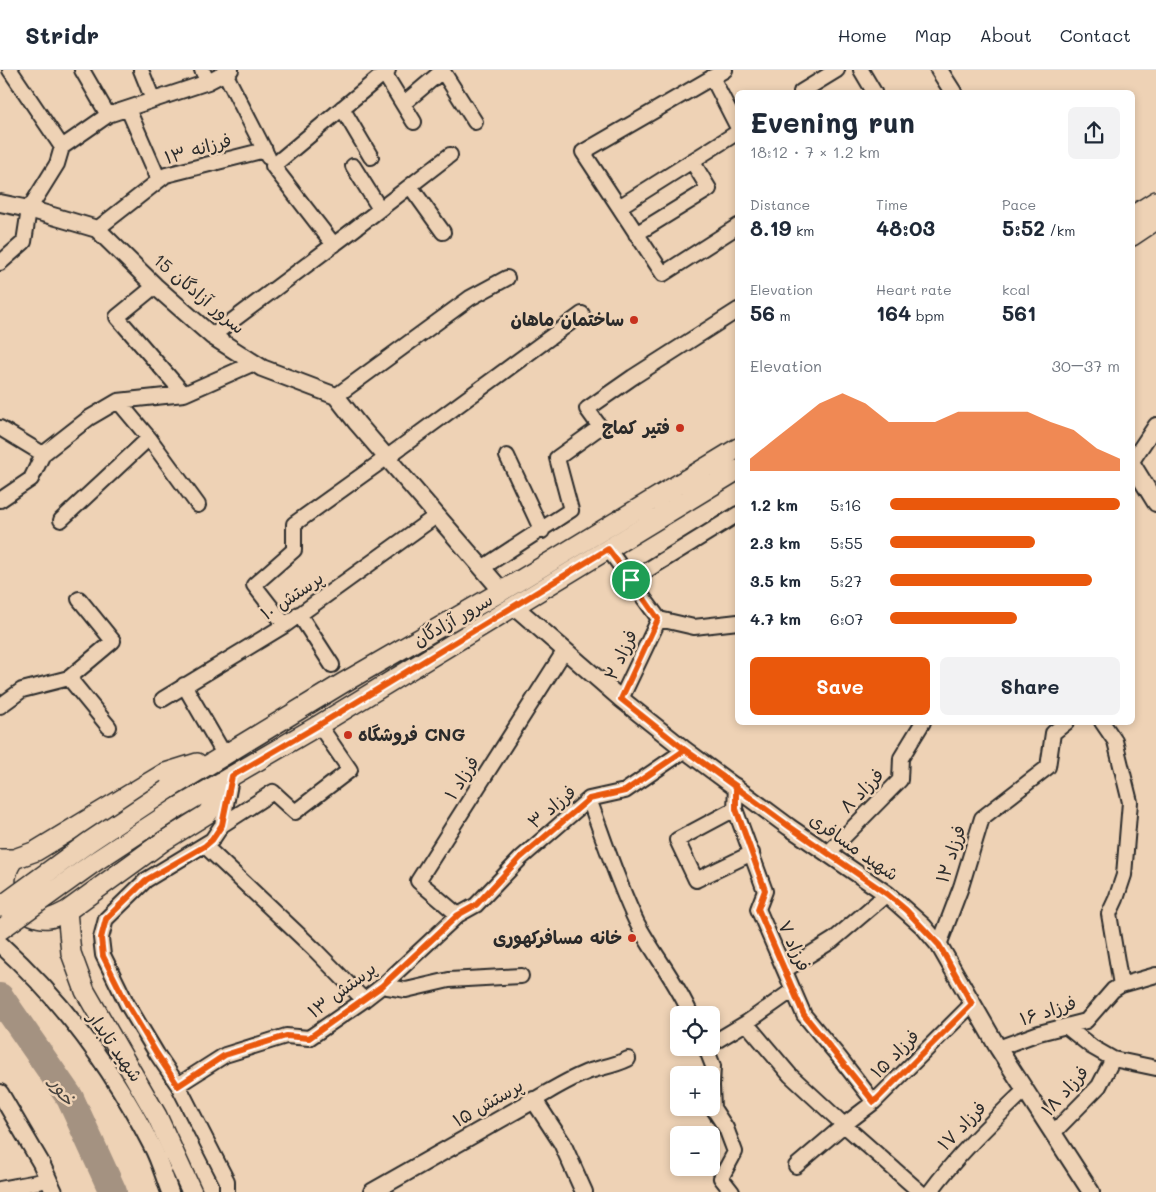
<!DOCTYPE html>
<meta charset="utf-8">
<style>
body{margin:0;font-family:Mali,"Playpen Sans Arabic",sans-serif;background:#f2f2f3;color:#1f2937;height:100vh;display:flex;flex-direction:column;font-size:19px;white-space:nowrap}
*{box-sizing:border-box;margin:0}
p{font-size:16px;color:#747a83}
.icon{flex:none;width:28px;height:28px;fill:none;stroke:currentColor;stroke-width:2;stroke-linecap:round;stroke-linejoin:round}
.map{position:relative;flex:1;overflow:hidden}
.panel{position:absolute;left:735px;top:20px;width:400px;height:635px;display:flex;flex-direction:column;background:#fff;border-radius:8px;box-shadow:0 2px 8px #0003}
.panel>*{flex:none}
.buttons{position:absolute;left:670px;top:936px;display:grid;gap:10px}
.buttons a{display:grid;place-items:center;width:50px;height:50px;border-radius:8px;background:#fff;box-shadow:0 2px 8px #0003;font-size:25px}
.pin{position:absolute;display:grid;place-items:center;width:42px;height:42px;color:#fff;margin:-21px;border:2px solid #fff;border-radius:50%;box-shadow:0 1px 5px #0007}
.round{display:grid;place-items:center;flex:none;width:52px;height:52px;border-radius:8px;background:#f2f2f3}
.summary{display:flex;align-items:center;justify-content:space-between;height:85px;padding:0 15px}
h1{font-size:28px;font-weight:700;line-height:38px}
.stats{display:grid;grid-template-columns:repeat(3,1fr);gap:8px;height:85px;padding:5px 15px}
.stats div{display:grid;align-content:center}
.stats b{font-size:21px;font-weight:700}
.stats small{font-size:14px;font-weight:400}
.stats p{font-size:14px}
.chart{height:140px;padding:10px 15px}
.chart p{display:flex;justify-content:space-between}
.chart svg{width:100%;height:90px;margin-top:5px;fill:#ea580c;opacity:.7}
.primary-button{display:flex;gap:10px;margin-top:auto;padding:10px 15px}
.primary-button a{flex:1;height:58px;border-radius:8px;background:#ea580c;color:#fff;font-size:20px;font-weight:700;line-height:58px;text-align:center}
.primary-button a+a{background:#f2f2f3;color:#1f2937}
ul{padding:0 15px;list-style:none;font-size:16px}
li{display:grid;grid-template-columns:80px 60px 1fr;align-items:center;height:38px}
li i{height:12px;border-radius:6px;background:#ea580c}
header{display:flex;align-items:center;gap:30px;box-sizing:border-box;height:70px;padding:0 25px;background:#fff;border-bottom:1px solid #e0e1e3}
header strong{font-size:24px}
nav{display:flex;gap:28px;margin-inline-start:auto;font-size:18px}
.map>svg:first-child{display:block}
.lines{fill:none;stroke-linecap:round;stroke-linejoin:round}
.river{stroke:#a49281;stroke-width:28}
.minor-casing{stroke:#2b2b2b;stroke-width:18}
.tertiary-casing{stroke:#2b2b2b;stroke-width:20}
.secondary-casing{stroke:#2b2b2b;stroke-width:22}
.minor{stroke:#eed2b5;stroke-width:14}
.tertiary{stroke:#eed2b5;stroke-width:16}
.secondary{stroke:#eed2b5;stroke-width:19}
.secondary-bridge-casing{stroke:#2b2b2b;stroke-width:22;stroke-linecap:butt}
.secondary-bridge{stroke:#eed2b5;stroke-width:19}
.route-casing{stroke:#fff;stroke-width:10}
.route{stroke:#ea580c;stroke-width:6}
.poi-dot{fill:#c8321e;stroke:#eed2b5;stroke-width:2}
.labels{text-anchor:middle;stroke-width:5;stroke-linejoin:round;paint-order:stroke}
.street-label{font-size:18px;fill:#2b2b2b;stroke:#eed2b5}
.poi-label{font-size:18px;font-weight:bold;fill:#2b2b2b;stroke:#eed2b5;text-anchor:end}
.water-label{font-size:19px;font-style:italic;fill:#494540;stroke:#eed2b5}
</style>
<header>
<strong>Stridr</strong>
<nav><a>Home</a><a>Map</a><a>About</a><a>Contact</a></nav>
</header>
<div class="map">
<svg width="1156" height="1122" viewBox="0 0 1156 1122">
<rect width="100%" height="100%" fill="#eed2b5"/>
<filter id="ink" filterUnits="userSpaceOnUse"><feTurbulence type="fractalNoise" baseFrequency=".02" numOctaves="2"/><feDisplacementMap in="SourceGraphic" scale="10" xChannelSelector="R" yChannelSelector="G"/><feConvolveMatrix kernelMatrix="1 2 1 2 8 2 1 2 1" color-interpolation-filters="sRGB"/></filter>
<g filter="url(#ink)">
<g class="lines">
<path class="river" d="M0,927L70,1028L113,1122"/>
<defs>
<path id="minor" d="M82,0L108,45
M141,0L153,30
M202,0L208,12
M442,0L475,52
M725,0L583,82L663,204L738,156
M861,0L874,22
M225,3L268,87
M384,3L414,52
M712,7L738,58
M801,22L837,0
M403,34L442,1
M342,38L371,87
M128,39L159,110
M62,77L108,45L208,12L231,0
M353,96L380,139
M410,116L443,162
M619,137L738,62
M97,159L166,105L265,80
M636,164L709,119L692,91
M334,175L273,96L388,0
M0,193L24,172L29,139L57,94L62,77L10,0
M155,216L117,247L184,324
M212,266L348,164L450,85
M336,326L470,228L507,208
M118,331L149,368L198,435
M0,358L43,384
M507,386L542,461
M1132,391L1156,355
M0,430L31,409L43,384L89,348L118,331L184,324L254,293
M61,450L149,368
M608,479L659,549
M482,498L571,440L557,388L600,357L587,339L633,307L738,240
M631,510L738,444
M299,544L332,595
M285,555L254,515L294,480V454L386,388L582,244
M69,608L109,657
M184,615L224,684
M163,629L285,555L436,446
M621,629L659,549L694,557L738,552
M0,636L22,620L69,608L113,571L79,529
M1102,652L1115,671L1130,732L1124,805L1116,829L1109,844L1121,915
M736,716L735,739L765,821L758,839L804,945L839,987L874,1032
M589,729C604,770 618,814 637,853C654,885 677,912 691,945
M735,739L677,770L696,810L752,783
M222,755L273,722L295,742L350,700L319,655
M205,776L314,879L364,930
M828,783L900,710L901,688L923,652
M458,845L418,811L565,580
M939,875L961,817L982,748L1048,697L1053,663L1067,652
M785,900L833,870L887,824
M382,916L406,920L449,910L521,906
M746,953L790,1005L844,1055L920,1122
M1067,957L1092,977L1113,989
M711,974L746,953L793,920
M706,978L713,996L712,1016L713,1038L726,1058L735,1082L721,1108L732,1122
M998,978L1039,963L1086,951L1113,920L1121,915L1156,905
M178,1015L225,985L286,966L309,968L364,930L382,916L458,845L476,835L521,788L589,729L625,721L685,680
M534,1030C552,1020 570,1008 590,1001C604,997 616,995 628,989
M1053,1063L1099,1016L1113,989L1156,998
M796,1096L844,1055L874,1032L972,934
M0,1119L48,1110
M227,1122V1111L178,1015L157,984L127,934L103,885L101,868L106,849L146,810L212,770L222,755L230,714
M930,1122C958,1084 991,1053 1025,1020"/>
<path id="tertiary" d="M939,0L953,22
M0,133L29,139L97,159L155,216L212,266L262,298L336,326L357,353L502,521
M1132,394L1156,433
M514,536L621,629L685,680L789,757L887,824L923,856L939,875L998,978L1091,1122
M0,874C63,931 114,1001 152,1076C160,1091 164,1107 170,1122
M0,1023L41,1093L54,1122
M372,1122L534,1030L562,1073L584,1122"/>
<path id="secondary" d="M1132,146L1156,131
M1132,166L1156,150
M167,720L343,613L502,521L738,378
M177,738L319,655L738,400
M0,789H14L36,781L165,703L197,693
M14,789C11,793 8,798 7,803C0,825 27,851 49,848C55,848 62,843 67,841
M192,1122L157,1046L85,921L71,883L67,841L162,772L207,744L229,710"/>
</defs>
<use href="#minor" class="minor-casing"/>
<use href="#tertiary" class="tertiary-casing"/>
<use href="#secondary" class="secondary-casing"/>
<use href="#minor" class="minor"/>
<use href="#tertiary" class="tertiary"/>
<use href="#secondary" class="secondary"/>
<defs>
<path id="secondary-bridge" d="M0,837L89,772L167,720
M0,860L96,791L177,738"/>
</defs>
<use href="#secondary-bridge" class="secondary-bridge-casing"/>
<use href="#secondary-bridge" class="secondary-bridge"/>
</g>
</g>
<g class="lines" filter="url(#ink)">
<defs>
<path id="route" d="M631,510L608,479L319,655L232,706L222,755L212,770L205,776L146,810L106,849L101,868L103,886L127,934L157,984L178,1016L225,985L286,966L309,968L382,916L458,845L476,835L520,788L589,729L625,721L685,680L736,716V739L765,820L758,839L804,945L874,1032L972,934L939,875L906,840L887,824L790,757L685,680L621,629L658,549L631,510"/>
</defs>
<use href="#route" class="route-casing"/>
<use href="#route" class="route"/>
</g>
<g class="poi-dot">
<circle cx="634" cy="250" r="5"/>
<circle cx="680" cy="358" r="5"/>
<circle cx="348" cy="665" r="5"/>
<circle cx="632" cy="868" r="5"/>
</g>
<g class="labels">
<g class="street-label">
<text transform="translate(198 79) rotate(-16)" y="6">فرزانه ۱۳</text>
<text transform="translate(199 224) rotate(40)" y="6">سرور آزادگان 15</text>
<text transform="translate(292 526) rotate(-34)" y="6">پرستش ۱۰</text>
<text transform="translate(453 550) rotate(-30)" y="6">سرور آزادگان</text>
<text transform="translate(621 585) rotate(-65)" y="6">فرزاد ۲</text>
<text transform="translate(462 708) rotate(-58)" y="6">فرزاد ۱</text>
<text transform="translate(862 721) rotate(-46)" y="6">فرزاد ۸</text>
<text transform="translate(552 737) rotate(-40)" y="6">فرزاد ۳</text>
<text transform="translate(854 777) rotate(35)" y="6">شهید مسافری</text>
<text transform="translate(951 784) rotate(-72)" y="6">فرزاد ۱۲</text>
<text transform="translate(794 876) rotate(66)" y="6">فرزاد ۷</text>
<text transform="translate(342 920) rotate(-37)" y="6">پرستش ۱۳</text>
<text transform="translate(1048 941) rotate(-18)" y="6">فرزاد ۱۶</text>
<text transform="translate(115 977) rotate(55)" y="6">شهید تابدار</text>
<text transform="translate(895 984) rotate(-45)" y="6">فرزاد ۱۵</text>
<text transform="translate(1065 1021) rotate(-48)" y="6">فرزاد ۱۸</text>
<text transform="translate(488 1033) rotate(-30)" y="6">پرستش ۱۵</text>
<text transform="translate(962 1056) rotate(-46)" y="6">فرزاد ۱۷</text>
</g>
<g class="poi-label">
<text x="624" y="256">ساختمان ماهان</text>
<text x="670" y="364">فتیر کماج</text>
<text x="358" y="671" text-anchor="start">فروشگاه CNG</text>
<text x="622" y="874">خانه مسافرکهوری</text>
</g>
<g class="water-label">
<text transform="translate(63 1021) rotate(58)" y="7">خور</text>
</g>
</g>
</svg>
<div class="buttons">
<a><svg class="icon" aria-label="locate" viewBox="0 0 24 24"><circle cx="12" cy="12" r="6"/><path d="M12 2v4M12 18v4M2 12h4M18 12h4"/></svg></a>
<a>+</a>
<a>−</a>
</div>
<div class="pin" style="left:631px;top:510px;background:#1e9e55"><svg class="icon" aria-label="arrive" viewBox="0 0 24 24"><path d="M6 21V4h12l-3 4 3 4H6"/></svg></div>
<section class="panel">
<div class="summary"><div><h1>Evening run</h1><p>18:12 · 7 × 1.2 km</p></div><a class="round"><svg class="icon" aria-label="share" viewBox="0 0 24 24"><path d="M12 15V3M7 8l5-5 5 5M5 13v7h14v-7"/></svg></a></div>
<div class="stats">
<div><p>Distance</p><b>8.19<small> km</small></b></div>
<div><p>Time</p><b>48:03</b></div>
<div><p>Pace</p><b>5:52<small> /km</small></b></div>
</div>
<div class="stats">
<div><p>Elevation</p><b>56<small> m</small></b></div>
<div><p>Heart rate</p><b>164<small> bpm</small></b></div>
<div><p>kcal</p><b>561</b></div>
</div>
<div class="chart"><p><span>Elevation</span>30–37 m</p>
<svg viewBox="0 0 160 44" preserveAspectRatio="none"><path d="M0 44V38L10 29L20 20L30 11L40 6L50 11L60 20L70 20L80 20L90 15L100 15L110 15L120 15L130 20L140 24L150 33L160 38V44z"/></svg>
</div>
<ul>
<li><b>1.2 km</b>5:16<i style="width:100%"></i></li>
<li><b>2.3 km</b>5:55<i style="width:63%"></i></li>
<li><b>3.5 km</b>5:27<i style="width:88%"></i></li>
<li><b>4.7 km</b>6:07<i style="width:55%"></i></li>
</ul>
<div class="primary-button"><a>Save</a><a>Share</a></div>
</section>
</div>
